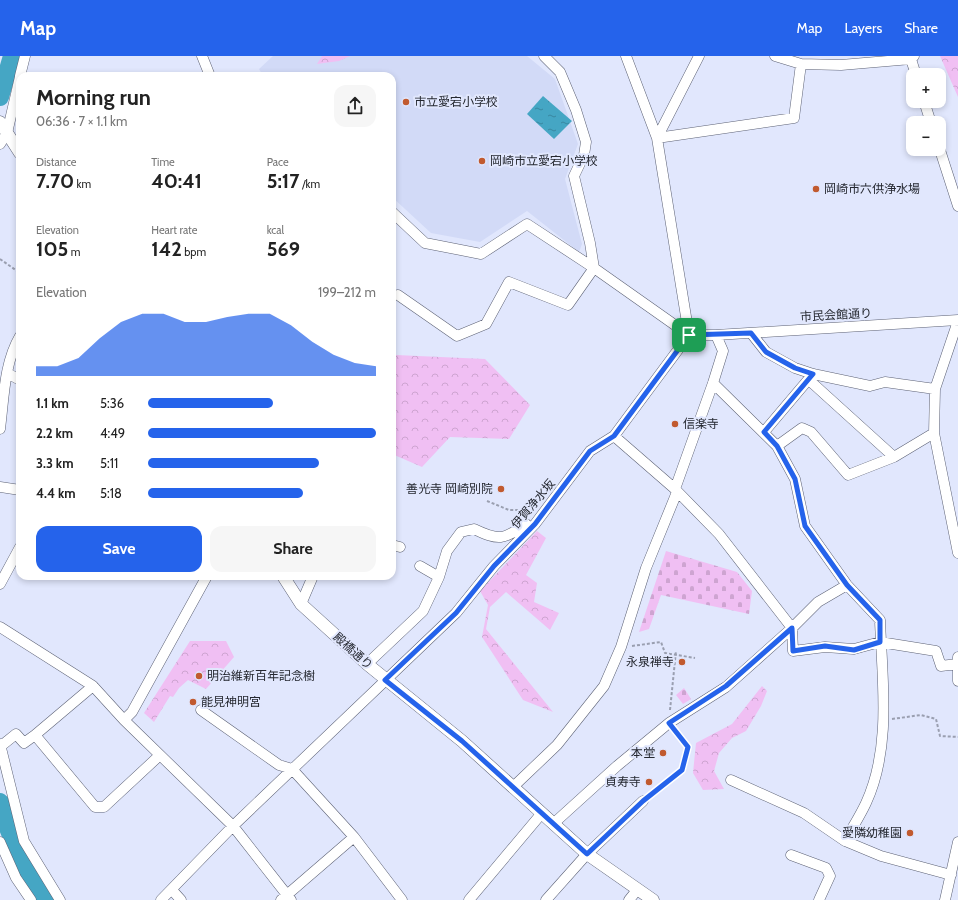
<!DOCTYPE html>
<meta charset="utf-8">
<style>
body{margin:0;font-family:Cabin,"Noto Sans JP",sans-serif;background:#f6f6f6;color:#222;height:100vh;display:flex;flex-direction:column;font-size:15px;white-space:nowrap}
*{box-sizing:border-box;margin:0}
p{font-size:13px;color:#767676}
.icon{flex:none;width:22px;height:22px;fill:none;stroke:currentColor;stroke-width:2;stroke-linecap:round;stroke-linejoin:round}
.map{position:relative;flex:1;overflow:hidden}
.drawer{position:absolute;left:16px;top:16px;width:380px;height:508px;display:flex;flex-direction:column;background:#fff;border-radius:12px;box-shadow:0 2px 6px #0003}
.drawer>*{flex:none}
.fabs{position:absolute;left:906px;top:12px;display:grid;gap:8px}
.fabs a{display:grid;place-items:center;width:40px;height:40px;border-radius:8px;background:#fff;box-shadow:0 2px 6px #0003;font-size:20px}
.pin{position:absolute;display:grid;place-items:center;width:34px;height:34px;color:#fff;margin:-17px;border-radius:8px;box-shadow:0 2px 6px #0006}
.round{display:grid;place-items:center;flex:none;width:42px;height:42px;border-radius:12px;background:#f6f6f6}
.head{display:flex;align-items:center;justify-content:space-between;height:68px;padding:0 20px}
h1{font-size:22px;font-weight:800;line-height:30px}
.metrics{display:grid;grid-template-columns:repeat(3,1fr);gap:6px;height:68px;padding:4px 20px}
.metrics div{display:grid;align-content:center}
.metrics b{font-size:20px;font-weight:800}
.metrics small{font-size:11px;font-weight:400}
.metrics p{font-size:11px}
.chart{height:112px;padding:8px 20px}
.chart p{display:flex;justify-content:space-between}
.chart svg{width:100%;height:72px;margin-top:4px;fill:#2563eb;opacity:.7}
.button{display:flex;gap:8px;margin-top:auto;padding:8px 20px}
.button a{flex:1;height:46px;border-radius:12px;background:#2563eb;color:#fff;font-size:16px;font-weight:800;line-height:46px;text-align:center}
.button a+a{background:#f6f6f6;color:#222}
ul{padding:0 20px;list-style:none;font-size:13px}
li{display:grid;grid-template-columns:64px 48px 1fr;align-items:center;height:30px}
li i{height:10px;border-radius:5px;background:#2563eb}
header{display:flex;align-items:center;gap:24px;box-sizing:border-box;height:56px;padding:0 20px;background:#2563eb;color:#fff}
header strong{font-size:19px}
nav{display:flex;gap:22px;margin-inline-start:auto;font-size:14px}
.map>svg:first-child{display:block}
.built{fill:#d2daf7}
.forest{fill:url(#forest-crowns)}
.cemetery{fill:url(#cemetery-stones)}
.water{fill:url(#water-ripples)}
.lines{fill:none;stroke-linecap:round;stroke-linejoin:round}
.river{stroke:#45a6c4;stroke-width:18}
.minor-casing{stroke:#5d6275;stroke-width:11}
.major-casing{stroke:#5d6275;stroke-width:13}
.path{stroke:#9a9fb0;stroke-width:2;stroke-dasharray:3 2;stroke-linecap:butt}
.minor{stroke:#fff;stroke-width:10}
.major{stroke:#fff;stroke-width:12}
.route-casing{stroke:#fff;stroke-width:8}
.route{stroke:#2563eb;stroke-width:5}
.poi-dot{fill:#c15a2f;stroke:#e1e7fd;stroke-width:1.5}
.labels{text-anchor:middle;stroke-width:4;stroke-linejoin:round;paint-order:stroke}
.poi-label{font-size:12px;fill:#252830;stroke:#e1e7fd;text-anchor:start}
.street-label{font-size:12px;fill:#252830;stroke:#e1e7fd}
</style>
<header>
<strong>Map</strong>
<nav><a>Map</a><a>Layers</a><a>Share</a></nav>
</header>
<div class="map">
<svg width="958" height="844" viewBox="0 0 958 844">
<defs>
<pattern id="forest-crowns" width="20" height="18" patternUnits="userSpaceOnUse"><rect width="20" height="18" fill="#f0bff3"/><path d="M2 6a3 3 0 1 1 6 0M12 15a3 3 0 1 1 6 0" fill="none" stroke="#cea4d1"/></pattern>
<pattern id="cemetery-stones" width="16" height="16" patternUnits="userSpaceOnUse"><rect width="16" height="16" fill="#f0bff3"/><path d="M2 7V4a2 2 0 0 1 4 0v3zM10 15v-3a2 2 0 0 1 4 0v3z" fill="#cea4d1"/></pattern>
<pattern id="water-ripples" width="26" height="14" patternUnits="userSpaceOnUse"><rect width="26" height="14" fill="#45a6c4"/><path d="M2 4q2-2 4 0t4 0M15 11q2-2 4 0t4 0" fill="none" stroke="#3987a0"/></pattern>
</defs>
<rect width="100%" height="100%" fill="#e1e7fd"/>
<path class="built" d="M273,0H527L555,23L578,88L565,123L582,188L579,196L527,155L480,186L431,177L392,141V20H263L259,13Z"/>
<path class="forest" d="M322,0H350L339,5L317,8Z
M940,0H958V41Z
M392,296L396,299L485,303L530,349L509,383L450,381L422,411L392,398Z
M537,475L546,482L526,519L537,527L534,546L559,557L550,574L506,536L490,551L486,573L553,656L523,644L482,581L488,549L480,535Z
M190,585H226L234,601L206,633L188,624L179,632L173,641L170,640L154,666L144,657Z
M762,630L767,635L761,650L746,675L732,682L719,697L714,715L724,733L703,734L693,717L696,687L732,668Z"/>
<path class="cemetery" d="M666,495L737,516L752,535L749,558L661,539L649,573L639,576Z
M684,632L691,643L683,648L676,639Z"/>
<path class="water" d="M543,40L572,65L554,83L527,58Z"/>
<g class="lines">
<path class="river" d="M0,41L12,0
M0,746L6,767L23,810L45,844"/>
<defs>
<path id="minor" d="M202,0L210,20
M626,0L657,82L689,279
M775,0L801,8L841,9L911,3L914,0
M910,0L916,19
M20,20L25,0
M924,45L931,67
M657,82L794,62L801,8
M657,82L699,0
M0,88L7,77L20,21
M939,91L958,150
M392,156L425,187L481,198L527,168L594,212L689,279H716L958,264
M398,239L457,280L486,268L509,226L568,249L594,212L590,187L574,120L584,99L586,86L576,54L560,16L544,0
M958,265L935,333L934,377L958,497
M751,277L766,296L795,312L813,318L870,330L885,326L935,333
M7,317L20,324
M809,324L894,401
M713,327L777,390L795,423L805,470L847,529L880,564C882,623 892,691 866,747C860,760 852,772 845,785
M0,373C4,342 4,307 20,280
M764,376L813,318
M614,380L675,433L719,478L792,572L793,595L825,591L854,593L880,586L936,595L941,610L957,608
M777,390L802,372L811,376L848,419L894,401L934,377
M0,431L20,434
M675,433L713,327L723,295L716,279
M392,489L400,491
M420,510L439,521
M0,528L20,491
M301,548L313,520
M0,571L93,630L124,664L233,770L291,844
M958,601V625
M367,608L423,555L439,521L447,495L461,476L474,473C499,485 503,484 526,468
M93,630L35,679L95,751H104L160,699
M201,654L279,709L292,713L354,781L402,844
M124,664L132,656L207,520
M0,688L24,785L60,844
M1,690L16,678L24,687L35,679
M731,724L804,757L845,785L881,800L951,819
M513,731L557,689L604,630L621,591L646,512L677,436
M553,768L617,710L669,667L726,631L792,572L818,546L847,529
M0,786L16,822L31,844
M791,799L826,812L830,820L819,844
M172,834L181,844
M161,844L233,770L456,557L494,510L535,468L590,395L614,380L689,279
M281,844L354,781
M469,844L542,757
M546,844L587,798L643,745
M629,844L637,834
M945,844L958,786"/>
<path id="major" d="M0,66L20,97
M283,520L301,548L367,608L462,685L587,798L653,844"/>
</defs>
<use href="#minor" class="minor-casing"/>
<use href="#major" class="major-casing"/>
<path class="path" d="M0,203L20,217
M487,445L509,454H523L524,459
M632,590L661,586L665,597L695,602
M670,654L676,595
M892,663L921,659L936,663L940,680L958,681
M650,739L682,714L688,691L675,674"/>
<use href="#minor" class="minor"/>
<use href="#major" class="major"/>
</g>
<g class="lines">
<defs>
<path id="route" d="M751,277L766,296L795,312L813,318L764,376L777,390L795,423L805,470L847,529L880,564V586L854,594L825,590L793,595L792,572L726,630L669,667L688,691L682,714L643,745L587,798L462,685L385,624L456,557L494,510L535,468L590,395L614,380L689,279Z"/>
</defs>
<use href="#route" class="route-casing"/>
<use href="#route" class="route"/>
</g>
<g class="poi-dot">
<circle cx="406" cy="46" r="4"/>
<circle cx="482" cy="105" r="4"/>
<circle cx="816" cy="133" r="4"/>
<circle cx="675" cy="368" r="4"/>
<circle cx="501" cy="433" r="4"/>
<circle cx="682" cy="606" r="4"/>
<circle cx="199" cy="620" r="4"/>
<circle cx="193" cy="646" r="4"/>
<circle cx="663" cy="697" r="4"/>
<circle cx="649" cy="726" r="4"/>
<circle cx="910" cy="777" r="4"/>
</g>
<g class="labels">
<g class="poi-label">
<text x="414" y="50">市立愛宕小学校</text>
<text x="490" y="109">岡崎市立愛宕小学校</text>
<text x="824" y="137">岡崎市六供浄水場</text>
<text x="683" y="372">信楽寺</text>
<text x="493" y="437" text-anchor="end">善光寺 岡崎別院</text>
<text x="674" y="610" text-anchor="end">永泉禅寺</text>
<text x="207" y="624">明治維新百年記念樹</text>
<text x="201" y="650">能見神明宮</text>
<text x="655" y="701" text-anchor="end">本堂</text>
<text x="641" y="730" text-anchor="end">貞寿寺</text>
<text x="902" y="781" text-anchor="end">愛隣幼稚園</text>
</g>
<g class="street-label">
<text transform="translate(836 259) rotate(-3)" y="4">市民会館通り</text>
<text transform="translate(533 448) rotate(-50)" y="4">伊賀浄水坂</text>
<text transform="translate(353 595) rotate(42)" y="4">殿橋通り</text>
</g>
</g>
</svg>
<div class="fabs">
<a>+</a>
<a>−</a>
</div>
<div class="pin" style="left:689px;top:279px;background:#1e9e55"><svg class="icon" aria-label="arrive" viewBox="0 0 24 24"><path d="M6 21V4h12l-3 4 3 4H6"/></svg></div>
<section class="drawer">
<div class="head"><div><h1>Morning run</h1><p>06:36 · 7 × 1.1 km</p></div><a class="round"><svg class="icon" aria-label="share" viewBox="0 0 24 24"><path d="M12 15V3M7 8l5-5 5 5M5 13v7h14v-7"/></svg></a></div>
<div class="metrics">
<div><p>Distance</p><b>7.70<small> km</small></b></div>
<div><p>Time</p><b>40:41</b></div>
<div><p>Pace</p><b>5:17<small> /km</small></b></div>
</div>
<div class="metrics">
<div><p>Elevation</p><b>105<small> m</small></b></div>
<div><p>Heart rate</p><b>142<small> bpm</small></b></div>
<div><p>kcal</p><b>569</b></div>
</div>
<div class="chart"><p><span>Elevation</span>199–212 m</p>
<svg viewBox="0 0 160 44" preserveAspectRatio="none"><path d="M0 44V38L10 38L20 33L30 21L40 11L50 6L60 6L70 11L80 11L90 8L100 6L110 6L120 13L130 23L140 31L150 36L160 38V44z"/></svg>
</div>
<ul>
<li><b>1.1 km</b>5:36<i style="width:55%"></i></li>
<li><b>2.2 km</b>4:49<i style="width:100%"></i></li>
<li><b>3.3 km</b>5:11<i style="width:75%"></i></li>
<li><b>4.4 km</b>5:18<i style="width:68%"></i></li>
</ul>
<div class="button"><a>Save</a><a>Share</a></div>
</section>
</div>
